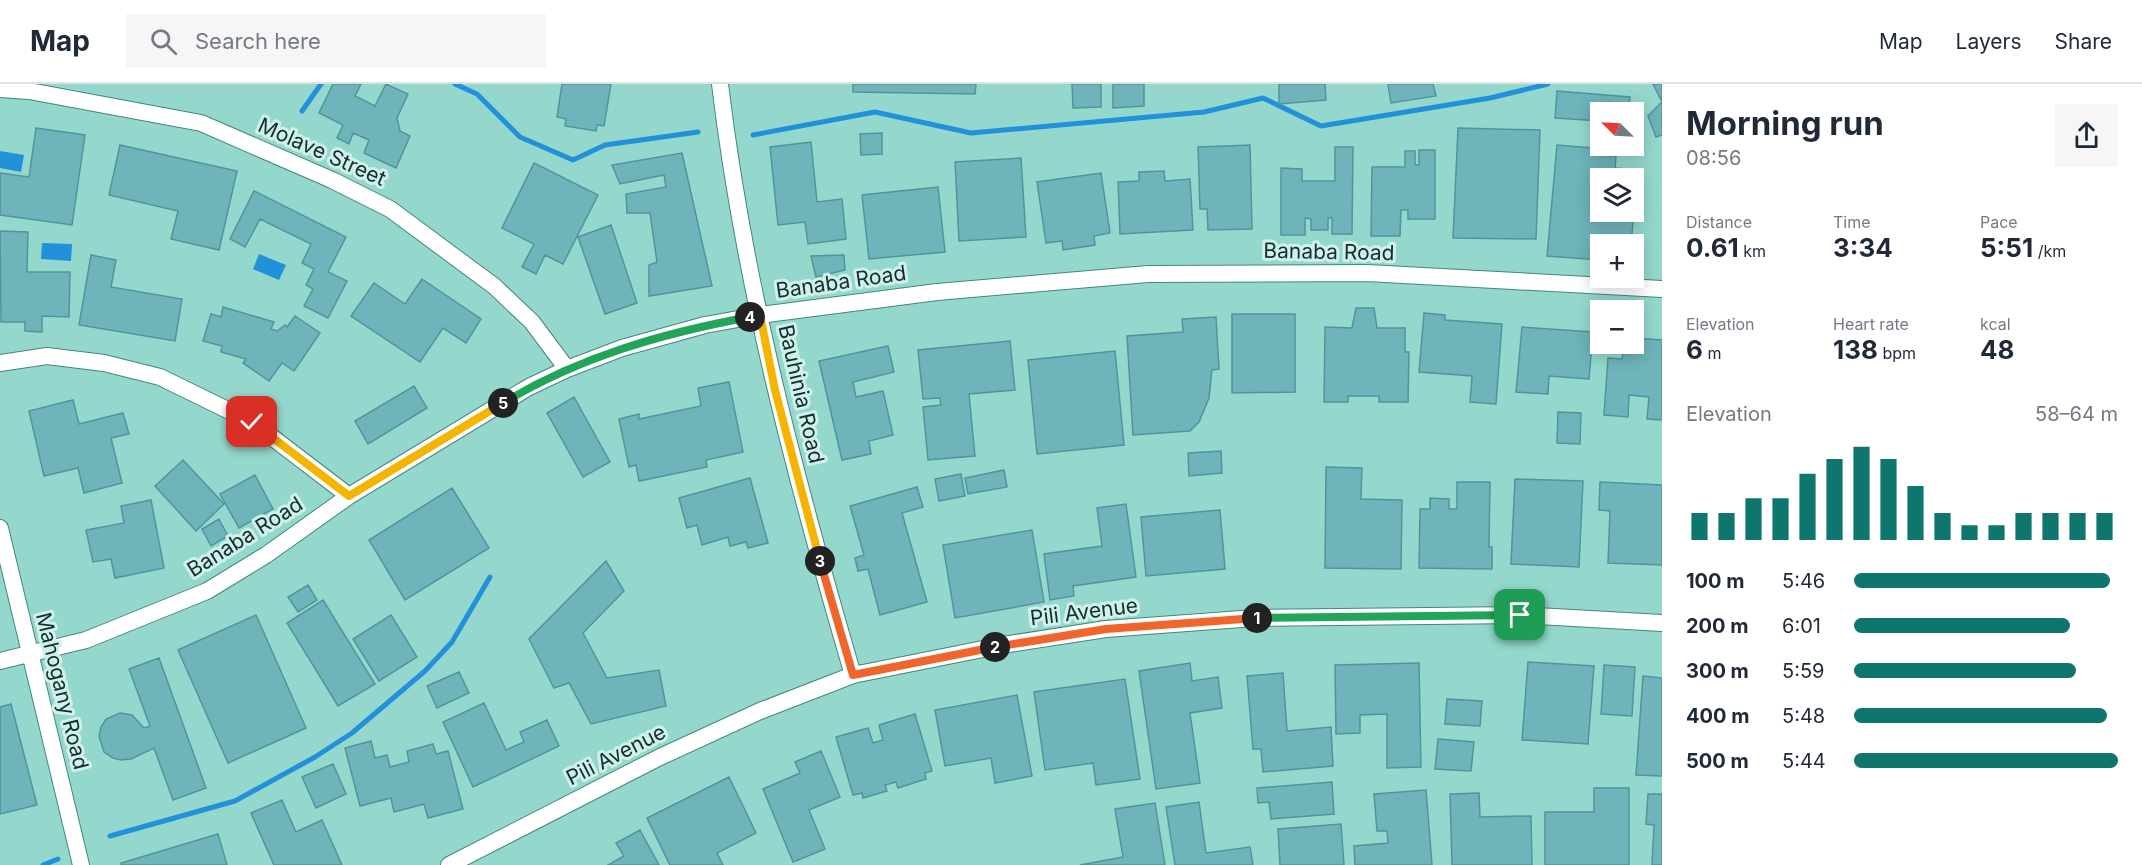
<!DOCTYPE html>
<meta charset="utf-8">
<style>
body{margin:0;font-family:Inter,sans-serif;background:#f6f6f7;color:#1f2937;height:100vh;display:flex;flex-direction:column;font-size:22px;white-space:nowrap}
*{box-sizing:border-box;margin:0}
p{font-size:20px;color:#747a83}
.icon{flex:none;width:33px;height:33px;fill:none;stroke:currentColor;stroke-width:2;stroke-linecap:round;stroke-linejoin:round}
.map{position:relative;flex:1;overflow:hidden}
.sheet{display:flex;flex-direction:column;background:#fff;width:480px}
.sheet>*{flex:none}
.needle{width:39px;rotate:294deg}
.fabs{position:absolute;left:1590px;top:18px;display:grid;gap:12px}
.fabs a{display:grid;place-items:center;width:54px;height:54px;border-radius:0px;background:#fff;box-shadow:0 3px 15px #0003;font-size:30px}
.pin{position:absolute;display:grid;place-items:center;width:51px;height:51px;color:#fff;margin:-26px;border-radius:12px;box-shadow:0 3px 9px #0006}
.km{position:absolute;width:30px;height:30px;margin:-15px;border-radius:50%;background:#222;color:#fff;font-size:16px;line-height:30px;text-align:center}
.round{display:grid;place-items:center;flex:none;width:63px;height:63px;border-radius:0px;background:#f6f6f7}
.summary{display:flex;align-items:center;justify-content:space-between;height:102px;padding:0 24px}
h1{font-size:33px;font-weight:700;line-height:45px}
.metrics{display:grid;grid-template-columns:repeat(3,1fr);gap:9px;height:102px;padding:6px 24px}
.metrics div{display:grid;align-content:center}
.metrics b{font-size:26px;font-weight:700}
.metrics small{font-size:16px;font-weight:400}
.metrics p{font-size:16px}
.chart{height:168px;padding:12px 24px}
.chart p{display:flex;justify-content:space-between}
.chart svg{width:100%;height:108px;margin-top:6px;stroke:#0f766e;stroke-width:6}
ul{padding:0 24px;list-style:none;font-size:20px}
li{display:grid;grid-template-columns:96px 72px 1fr;align-items:center;height:45px}
li i{height:15px;border-radius:8px;background:#0f766e}
header{display:flex;align-items:center;gap:36px;box-sizing:border-box;height:84px;padding:0 30px;background:#fff;border-bottom:2px solid #e0e1e3}
header strong{font-size:28px}
nav{display:flex;gap:33px;margin-inline-start:auto;font-size:21px}
.search{width:420px;height:54px;background:#f6f6f7;display:flex;align-items:center;gap:15px;box-sizing:border-box;padding:0 21px;border-radius:0px;color:#747a83;font-size:22px}
main{display:flex;flex:1;min-height:0}
.map>svg:first-child{display:block}
.water{fill:#2291d9}
.lines{fill:none;stroke-linecap:round;stroke-linejoin:round}
.stream{stroke:#2291d9;stroke-width:5}
.building{fill:#6eb4ba;stroke:#50959b;stroke-width:1.5;fill-rule:evenodd}
.street-casing{stroke:#43867d;stroke-width:18}
.street{stroke:#fff;stroke-width:16}
.split-1-casing{stroke:#fff;stroke-width:12}
.split-2-casing{stroke:#fff;stroke-width:12}
.split-3-casing{stroke:#fff;stroke-width:12}
.split-4-casing{stroke:#fff;stroke-width:12}
.split-5-casing{stroke:#fff;stroke-width:12}
.split-6-casing{stroke:#fff;stroke-width:12}
.split-1{stroke:#22a559;stroke-width:8}
.split-2{stroke:#f0652b;stroke-width:8}
.split-3{stroke:#f0652b;stroke-width:8}
.split-4{stroke:#f5b400;stroke-width:8}
.split-5{stroke:#22a559;stroke-width:8}
.split-6{stroke:#f5b400;stroke-width:8}
.labels{text-anchor:middle;stroke-width:6;stroke-linejoin:round;paint-order:stroke}
.street-label{font-size:21px;fill:#132f2b;stroke:#d0f1eb}
</style>
<header>
<strong>Map</strong>
<div class="search"><svg class="icon" aria-label="search" viewBox="0 0 24 24"><circle cx="10" cy="10" r="6"/><path d="M15 15l6 6"/></svg>Search here</div>
<nav><a>Map</a><a>Layers</a><a>Share</a></nav>
</header>
<main>
<div class="map">
<svg width="1662" height="781" viewBox="0 0 1662 781">
<rect width="100%" height="100%" fill="#94d8cd"/>
<path class="water" d="M0,67L24,71L21,88L0,84Z
M42,159L72,160L71,177L41,175Z
M259,170L286,181L279,196L253,185Z"/>
<g class="lines">
<path class="stream" d="M455,0L477,10L520,53L573,76L605,61L698,48
M302,27L321,0
M753,51L875,28L971,49L1204,28L1263,14L1321,42L1490,14L1548,0
M110,752L235,717L315,673L352,649L425,587L452,558L490,493
M43,781L58,775"/>
</g>
<path class="building" d="M333,0H361L355,12L375,22L386,0L408,10L397,34L400,47L410,52L396,84L364,69L369,56L353,49L349,60L337,54L343,41L319,29Z
M562,0H611L604,42L597,41L596,47L565,42L566,35L557,33Z
M853,0H976L975,10L853,8Z
M1072,0H1101V23L1073,24Z
M1113,0H1144V22L1113,24Z
M1279,0H1325L1326,16L1279,20Z
M1388,0H1433L1436,12L1391,19Z
M1653,0H1662V51L1656,53L1648,32L1662,18Z
M1557,7L1630,13L1628,28H1600V37L1555,34Z
M36,44L85,51L72,141L0,131V89L29,93Z
M1458,44L1540,46L1536,155L1453,154Z
M882,49V70L861,71L860,50Z
M811,58L817,118L842,115L846,155L808,160L805,138L778,141L770,63Z
M120,61L237,87L219,166L171,155L178,127L109,111Z
M1250,61L1252,145L1208,146L1207,125H1200L1198,63Z
M1557,61L1592,64V71L1616,72L1615,84L1638,86L1631,160H1600V176L1547,172ZM1600,94H1634V128H1600Z
M1335,63H1353L1352,150H1332V134H1328V146H1311V135L1305,134V151H1281V84L1302,85V97H1335Z
M1419,66H1435V135H1408V126H1401L1400,152H1371L1372,83H1405V67H1415V81H1419Z
M682,69L712,202L649,212V181L657,178L650,129H627L626,110L666,103L664,91L620,100L612,81Z
M1021,74L1026,153L959,157L955,78Z
M534,79L598,111L563,180L545,171L536,190L522,183L534,160L502,144Z
M1164,87L1165,97L1190,95L1193,146L1120,150L1118,98L1139,97V88Z
M1101,89L1110,149L1094,152L1095,161L1063,166L1062,157L1046,159L1037,98Z
M938,103L945,168L869,175L862,111Z
M254,107L346,153L328,188L347,197L328,234L304,222L313,205L306,201L314,185L302,179L311,160L260,135L245,163L230,155Z
M611,141L637,219L605,230L578,153Z
M0,147L28,148L27,188H70L69,233L42,232V248L25,247V238H1Z
M91,171L116,176L111,203L182,215L175,257L79,241Z
M844,171L845,186L816,193L811,172Z
M422,195L481,235L466,259L443,244L420,278L351,232L374,199L405,220Z
M223,223L274,238L271,245L277,247L285,241L287,243L295,232L320,249L294,287L282,279L269,297L243,279L246,275L221,268L222,262L203,257L211,230L221,233Z
M1356,224H1374L1377,244H1405V268H1409L1408,318H1379V312H1348V318H1324L1325,243L1352,244Z
M1424,229L1445,231V236L1502,240L1496,320L1470,318L1472,292L1419,288Z
M1232,230H1295V308L1232,309Z
M1216,233L1219,285L1212,286L1209,314L1199,338L1190,347L1133,351L1127,252L1183,248L1182,235Z
M1522,243L1593,248L1589,295L1549,292L1548,310L1516,308Z
M1634,254L1662,256V336L1647,335L1649,313L1629,311L1628,333L1604,331L1608,274L1622,275L1624,260H1634Z
M1010,257L1015,306L969,310L975,372L928,376L923,323L941,321L940,314L923,315L918,266Z
M888,262L894,288L853,298L856,313L883,307L893,351L869,357L871,370L842,376L819,277Z
M1115,267L1124,361L1037,370L1028,276Z
M729,298L743,368L706,376L707,383L639,397L636,381L629,383L619,335L639,330V335L701,322L698,304Z
M414,302L427,324L368,360L355,337Z
M574,313L610,378L583,393L547,329Z
M73,316L79,340L123,329L129,350L111,354L122,399L84,409L78,384L44,392L29,327Z
M1558,328L1581,329L1580,360L1557,359Z
M1221,367L1222,389L1189,392L1188,369Z
M183,376L224,420L196,447L155,402Z
M1326,383L1362,384L1361,415L1402,416L1401,485L1325,484Z
M1004,386L1007,403L968,410L965,394Z
M961,390L965,412L939,417L935,395Z
M255,391L273,425L239,444L220,410Z
M750,394L768,459L748,464L746,458L730,462L728,453L702,461L697,441L687,444L679,414Z
M1515,395L1583,397L1579,483L1511,480Z
M1457,398H1490L1489,463H1492V485L1419,484L1420,425H1430V414L1449,415V425H1457Z
M1600,398L1662,401V481L1608,479L1610,427L1599,426Z
M917,403L923,423L902,429L927,518L880,531L868,485L858,487L855,474L864,471L850,422Z
M452,404L489,464L405,516L369,456Z
M151,416L164,484L115,494L111,475L93,478L86,446L124,439L121,422Z
M1126,420L1136,493L1073,502L1074,512L1050,516L1044,470L1102,462L1097,424Z
M1220,426L1225,485L1146,492L1141,433Z
M219,435L228,452L211,462L202,445Z
M1032,446L1044,518L955,534L943,461Z
M606,477L624,507L583,549L607,594L659,586L666,622L591,640L569,599L554,604L529,555Z
M308,501L317,516L298,528L288,513Z
M323,516L375,600L338,622L287,539Z
M256,531L306,644L228,679L178,566Z
M391,531L417,573L379,597L353,555Z
M159,574L206,704L173,716L154,664L131,675L121,676L113,674L104,668L99,652L101,643L106,635L120,629L132,631L144,644L150,642L129,585Z
M1528,578L1594,582L1588,660L1522,656Z
M1190,579L1192,597L1218,593L1222,624L1190,629L1200,699L1156,705L1139,587Z
M1419,579L1421,683L1387,684V630L1360,631V649L1336,650L1335,581Z
M1604,581L1635,583L1632,632L1601,630Z
M459,588L469,609L437,624L427,602Z
M1283,589L1287,647L1331,643L1333,682L1263,688L1261,665H1253L1247,592Z
M1643,592L1662,594V692L1636,691Z
M1125,595L1140,695L1096,701L1093,679L1045,686L1034,608Z
M1017,611L1032,692L995,699L991,674L945,682L935,626Z
M1447,615L1482,617L1480,642L1445,640Z
M484,619L506,666L524,658L520,648L547,636L559,662L473,703L443,638Z
M11,620L37,721L0,730V623Z
M915,630L932,687L925,689L926,695L898,704L896,698L885,701L887,707L863,714L862,709L853,711L836,653L868,644L873,659L883,656L879,641Z
M1438,655L1474,658L1471,687L1435,685Z
M371,657L375,674L387,671L390,683L409,678L407,667L433,660L436,670L448,667L463,725L428,734L424,720L394,728L391,714L360,722L345,664Z
M821,667L840,713L809,726L825,765L793,778L763,705L800,689L795,678Z
M333,680L346,710L316,724L302,693Z
M729,693L756,749L717,769L723,781H670L647,734Z
M1332,698L1334,730L1271,735L1269,718L1258,719L1257,704Z
M1594,704H1629V781H1545V728H1594Z
M1426,706L1432,781H1355L1354,762L1388,759L1387,747H1377L1374,710Z
M1479,709L1480,733L1531,732L1532,781H1452L1450,710Z
M1648,710H1662V781H1652L1654,741L1646,740Z
M282,716L296,748L322,736L342,781H274L251,729Z
M1199,718L1206,769L1250,763L1253,781H1175L1166,723Z
M1155,719L1165,781H1080L1123,773L1115,725Z
M1341,740L1344,781H1280L1278,745Z
M640,746L659,781H608L624,772L616,759Z
M218,750L227,781H121V779Z"/>
<g class="lines">
<defs>
<path id="street" d="M720,0C744,201 796,397 853,591
M0,5L29,7L201,39L332,96L390,125L494,202L532,238L567,285
M0,279L47,272L104,279L160,293L252,338L349,412
M0,444L81,781
M0,577L86,556L207,507L266,471L349,412L529,303L567,285L622,264L705,241L760,231L937,208L1148,190L1367,189L1662,205
M449,781L660,673L760,627L853,591L1003,561L1106,545L1255,534L1520,531L1662,539"/>
</defs>
<use href="#street" class="street-casing"/>
<use href="#street" class="street"/>
</g>
<g class="lines">
<defs>
<path id="split-1" d="M1257,534L1520,531"/>
<path id="split-2" d="M995,563L1106,545L1257,534"/>
<path id="split-3" d="M820,477L853,591L995,563"/>
<path id="split-4" d="M750,233L760,231L775,306L820,477"/>
<path id="split-5" d="M503,319C579,273 663,249 750,233"/>
<path id="split-6" d="M252,338L349,412L503,319"/>
</defs>
<use href="#split-1" class="split-1-casing"/>
<use href="#split-2" class="split-2-casing"/>
<use href="#split-3" class="split-3-casing"/>
<use href="#split-4" class="split-4-casing"/>
<use href="#split-5" class="split-5-casing"/>
<use href="#split-6" class="split-6-casing"/>
<use href="#split-1" class="split-1"/>
<use href="#split-2" class="split-2"/>
<use href="#split-3" class="split-3"/>
<use href="#split-4" class="split-4"/>
<use href="#split-5" class="split-5"/>
<use href="#split-6" class="split-6"/>
</g>
<g class="labels">
<g class="street-label">
<text transform="translate(322 68) rotate(24)" y="7">Molave Street</text>
<text transform="translate(1329 168) rotate(1)" y="7">Banaba Road</text>
<text transform="translate(841 198) rotate(-8)" y="7">Banaba Road</text>
<text transform="translate(801 310) rotate(77)" y="7">Bauhinia Road</text>
<text transform="translate(245 453) rotate(-32)" y="7">Banaba Road</text>
<text transform="translate(1084 528) rotate(-7)" y="7">Pili Avenue</text>
<text transform="translate(62 607) rotate(76)" y="7">Mahogany Road</text>
<text transform="translate(616 671) rotate(-27)" y="7">Pili Avenue</text>
</g>
</g>
</svg>
<div class="fabs">
<a><svg class="needle" viewBox="-14 -14 28 28"><path d="M0-13l5 13h-10z" fill="#e53935"/><path d="M0 13l5-13h-10z" fill="#747a83"/></svg></a>
<a><svg class="icon" aria-label="layers" viewBox="0 0 24 24"><path d="M12 4l9 5-9 5-9-5zM3 14l9 5 9-5"/></svg></a>
<a>+</a>
<a>−</a>
</div>
<div class="pin" style="left:1520px;top:531px;background:#1e9e55"><svg class="icon" aria-label="arrive" viewBox="0 0 24 24"><path d="M6 21V4h12l-3 4 3 4H6"/></svg></div>
<div class="pin" style="left:252px;top:338px;background:#d93025"><svg class="icon" aria-label="check" viewBox="0 0 24 24"><path d="M5 12l5 5 9-10"/></svg></div>
<b class="km" style="left:1257px;top:534px">1</b>
<b class="km" style="left:995px;top:563px">2</b>
<b class="km" style="left:820px;top:477px">3</b>
<b class="km" style="left:750px;top:233px">4</b>
<b class="km" style="left:503px;top:319px">5</b>
</div>
<section class="sheet">
<div class="summary"><div><h1>Morning run</h1><p>08:56</p></div><a class="round"><svg class="icon" aria-label="share" viewBox="0 0 24 24"><path d="M12 15V3M7 8l5-5 5 5M5 13v7h14v-7"/></svg></a></div>
<div class="metrics">
<div><p>Distance</p><b>0.61<small> km</small></b></div>
<div><p>Time</p><b>3:34</b></div>
<div><p>Pace</p><b>5:51<small> /km</small></b></div>
</div>
<div class="metrics">
<div><p>Elevation</p><b>6<small> m</small></b></div>
<div><p>Heart rate</p><b>138<small> bpm</small></b></div>
<div><p>kcal</p><b>48</b></div>
</div>
<div class="chart"><p><span>Elevation</span>58–64 m</p>
<svg viewBox="0 0 160 44" preserveAspectRatio="none"><path d="M5 44V33M15 44V33M25 44V27M35 44V27M45 44V17M55 44V11M65 44V6M75 44V11M85 44V22M95 44V33M105 44V38M115 44V38M125 44V33M135 44V33M145 44V33M155 44V33"/></svg>
</div>
<ul>
<li><b>100 m</b>5:46<i style="width:97%"></i></li>
<li><b>200 m</b>6:01<i style="width:82%"></i></li>
<li><b>300 m</b>5:59<i style="width:84%"></i></li>
<li><b>400 m</b>5:48<i style="width:96%"></i></li>
<li><b>500 m</b>5:44<i style="width:100%"></i></li>
</ul>
</section>
</main>
